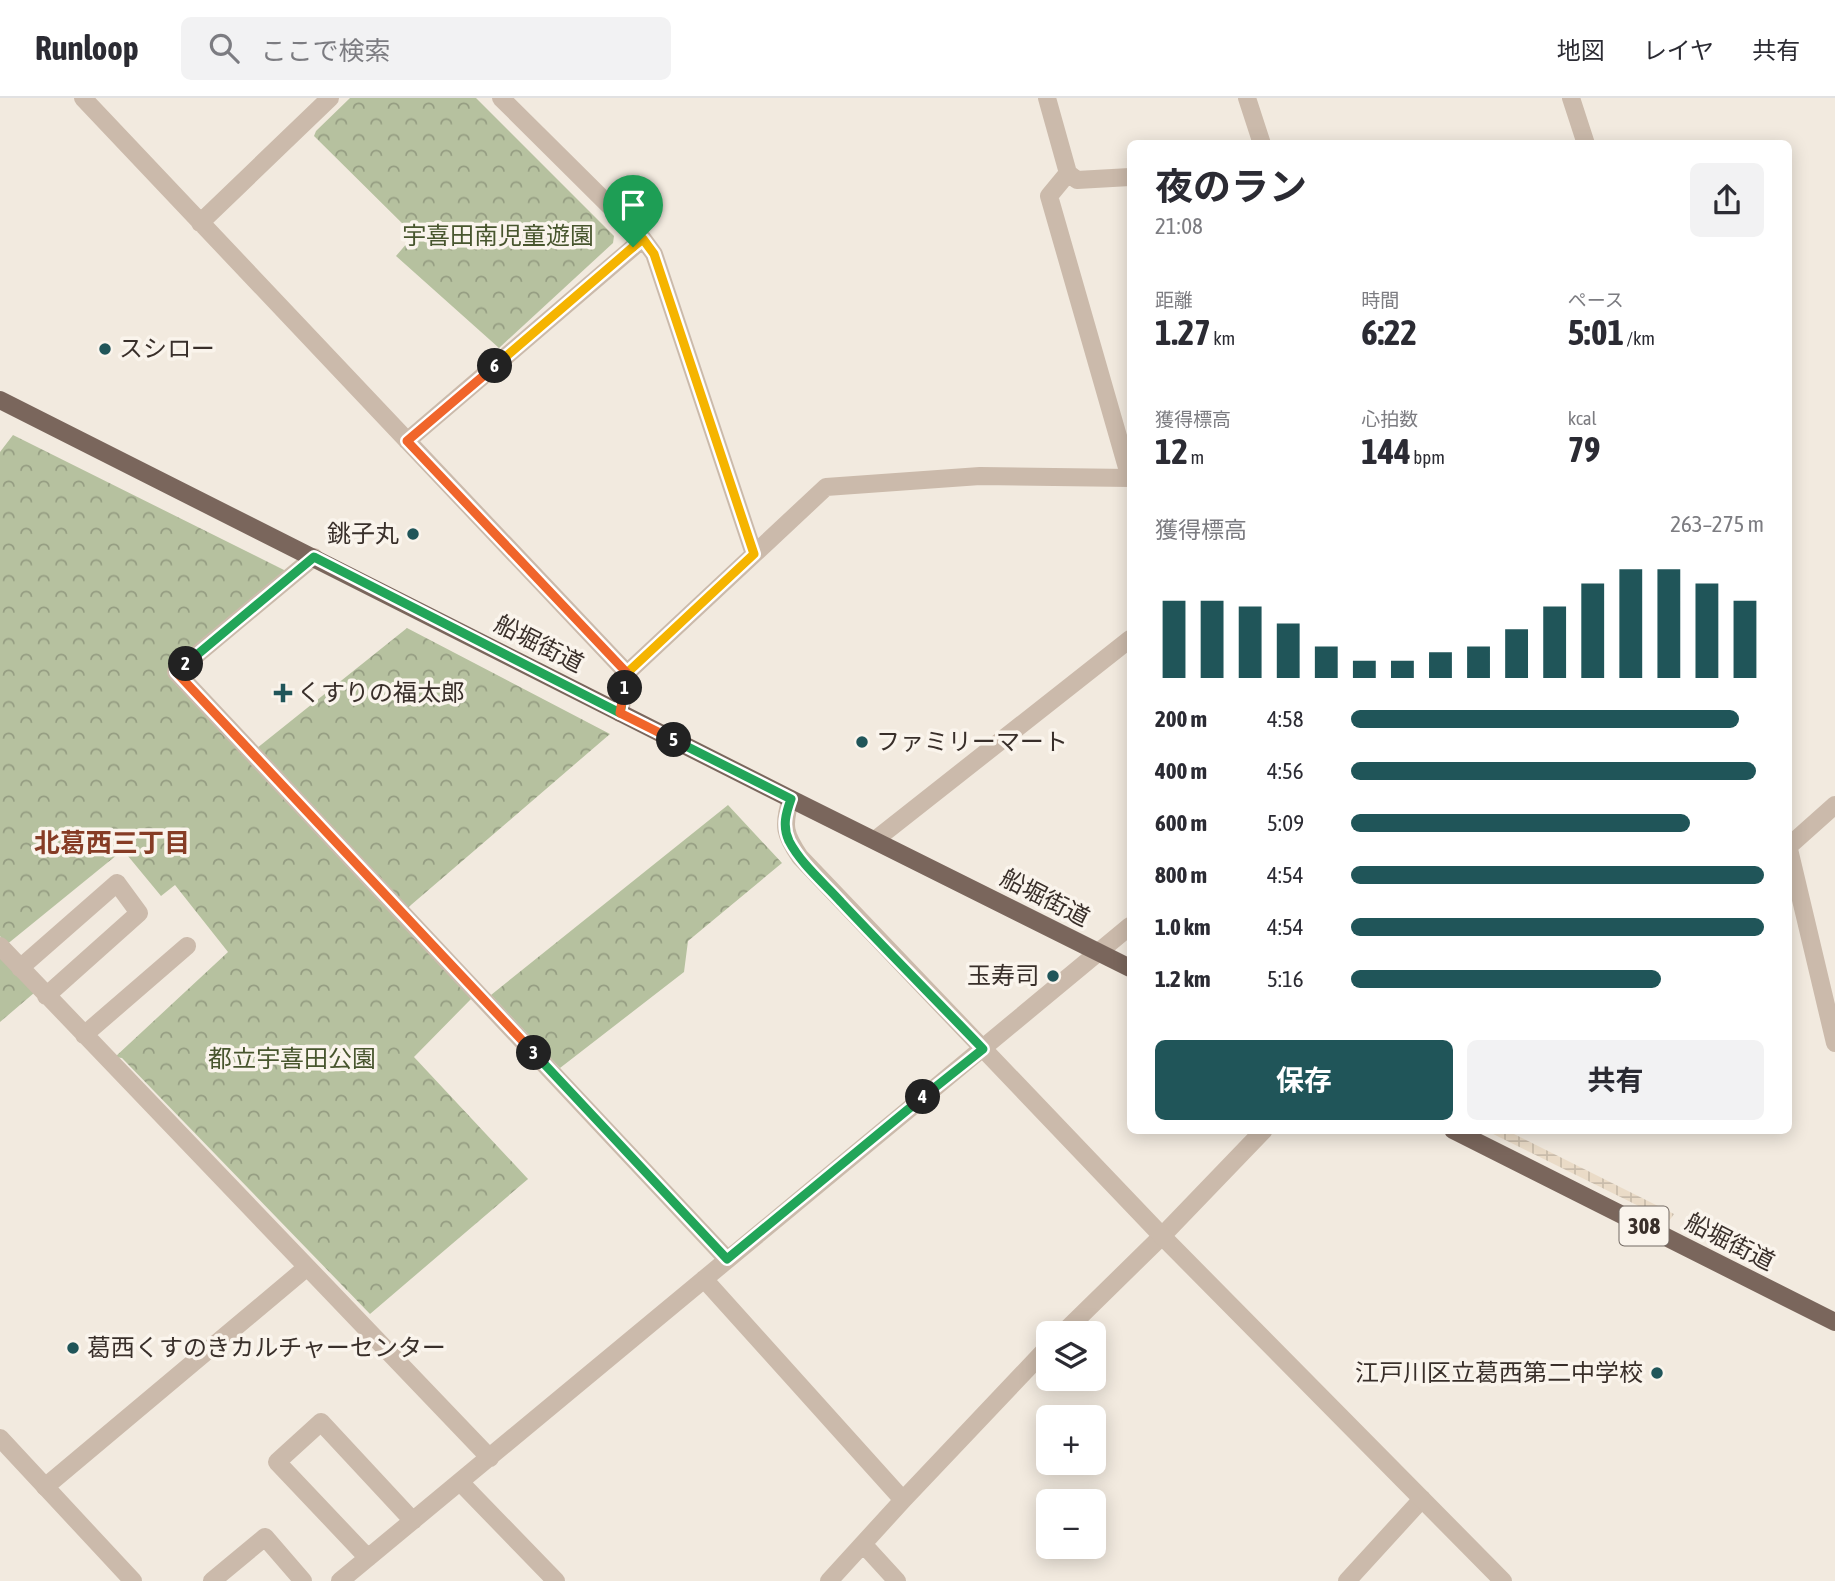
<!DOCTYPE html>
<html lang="ja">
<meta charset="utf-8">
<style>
body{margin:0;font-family:"Asap Condensed","Noto Sans JP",sans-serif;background:#f2f2f3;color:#2b2b33;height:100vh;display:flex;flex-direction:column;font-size:26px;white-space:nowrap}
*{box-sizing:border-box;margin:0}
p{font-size:23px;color:#7c7c81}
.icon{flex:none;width:38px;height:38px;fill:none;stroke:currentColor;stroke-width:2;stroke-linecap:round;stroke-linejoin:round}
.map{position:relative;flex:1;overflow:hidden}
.side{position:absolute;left:1127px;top:42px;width:665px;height:994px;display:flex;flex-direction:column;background:#fff;border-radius:10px;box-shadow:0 4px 18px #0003}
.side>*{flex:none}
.controls{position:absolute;left:1036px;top:1223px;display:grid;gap:14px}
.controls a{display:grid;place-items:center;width:70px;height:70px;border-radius:10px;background:#fff;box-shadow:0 4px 18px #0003;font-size:35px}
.pin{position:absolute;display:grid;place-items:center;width:60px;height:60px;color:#fff;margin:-72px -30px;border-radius:50% 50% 50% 0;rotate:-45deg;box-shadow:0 0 7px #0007}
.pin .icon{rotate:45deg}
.km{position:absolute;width:35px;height:35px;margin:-18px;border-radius:50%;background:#222;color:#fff;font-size:19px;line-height:35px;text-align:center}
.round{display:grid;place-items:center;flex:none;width:74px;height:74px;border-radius:10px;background:#f2f2f3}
.head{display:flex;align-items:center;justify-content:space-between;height:119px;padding:0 28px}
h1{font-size:38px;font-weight:700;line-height:52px}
.figures{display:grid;grid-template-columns:repeat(3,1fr);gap:10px;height:119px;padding:7px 28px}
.figures div{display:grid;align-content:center}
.figures b{font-size:35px;font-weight:700}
.figures small{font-size:19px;font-weight:400}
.figures p{font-size:19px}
.chart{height:196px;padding:14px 28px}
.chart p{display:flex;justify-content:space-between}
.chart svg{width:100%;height:126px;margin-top:7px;stroke:#205559;stroke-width:6}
.primary-button{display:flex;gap:14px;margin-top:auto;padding:14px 28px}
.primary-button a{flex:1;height:80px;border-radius:10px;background:#205559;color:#fff;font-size:28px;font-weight:700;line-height:80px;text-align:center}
.primary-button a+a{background:#f2f2f3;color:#2b2b33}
ul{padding:0 28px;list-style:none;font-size:23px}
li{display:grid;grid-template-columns:112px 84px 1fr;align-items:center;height:52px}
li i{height:18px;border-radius:9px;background:#205559}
header{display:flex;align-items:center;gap:42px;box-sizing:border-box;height:98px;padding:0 35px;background:#fff;border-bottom:2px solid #e1e1e2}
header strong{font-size:33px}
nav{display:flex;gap:38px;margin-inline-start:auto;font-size:24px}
.search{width:490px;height:63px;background:#f2f2f3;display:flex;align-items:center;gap:18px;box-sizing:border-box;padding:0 24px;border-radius:10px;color:#7c7c81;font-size:26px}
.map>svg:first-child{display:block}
.forest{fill:url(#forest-crowns)}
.plaza{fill:url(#plaza-grid)}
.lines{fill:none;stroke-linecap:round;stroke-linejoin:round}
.minor{stroke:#cbbaab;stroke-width:18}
.tertiary{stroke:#cbbaab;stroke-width:18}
.primary{stroke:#7a665c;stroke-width:18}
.split-1-casing{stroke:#fff;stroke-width:14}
.split-2-casing{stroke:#fff;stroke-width:14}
.split-3-casing{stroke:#fff;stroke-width:14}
.split-4-casing{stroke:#fff;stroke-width:14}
.split-5-casing{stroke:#fff;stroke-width:14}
.split-6-casing{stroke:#fff;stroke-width:14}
.split-7-casing{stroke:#fff;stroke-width:14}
.split-1{stroke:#f5b400;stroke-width:9}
.split-2{stroke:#22a559;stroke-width:9}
.split-3{stroke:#f0652b;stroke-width:9}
.split-4{stroke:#22a559;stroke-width:9}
.split-5{stroke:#22a559;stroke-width:9}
.split-6{stroke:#f0652b;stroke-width:9}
.split-7{stroke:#f5b400;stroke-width:9}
.poi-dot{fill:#205559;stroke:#faf4ec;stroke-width:2.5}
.labels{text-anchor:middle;stroke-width:7;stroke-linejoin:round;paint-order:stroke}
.shield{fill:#faf4ec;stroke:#736a64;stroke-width:2}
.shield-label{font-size:23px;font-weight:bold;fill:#392f2a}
.park-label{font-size:24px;fill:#48562e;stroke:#faf4ec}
.poi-label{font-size:24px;fill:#392f2a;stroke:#faf4ec;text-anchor:start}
.street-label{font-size:24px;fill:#392f2a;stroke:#faf4ec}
.neighbourhood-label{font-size:26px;font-weight:bold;fill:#863c25;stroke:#faf4ec}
</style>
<header>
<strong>Runloop</strong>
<div class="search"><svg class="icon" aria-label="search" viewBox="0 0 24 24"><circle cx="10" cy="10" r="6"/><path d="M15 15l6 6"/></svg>ここで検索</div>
<nav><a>地図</a><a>レイヤ</a><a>共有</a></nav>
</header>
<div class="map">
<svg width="1835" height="1483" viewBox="0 0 1835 1483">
<defs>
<pattern id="forest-crowns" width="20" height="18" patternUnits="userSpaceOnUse" patternTransform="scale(1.75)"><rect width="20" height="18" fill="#b6c19f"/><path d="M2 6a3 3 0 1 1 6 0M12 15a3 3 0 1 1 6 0" fill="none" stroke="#959d82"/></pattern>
<pattern id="plaza-grid" width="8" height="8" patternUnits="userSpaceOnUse" patternTransform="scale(1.75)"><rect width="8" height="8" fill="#eadbc7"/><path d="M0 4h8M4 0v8" fill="none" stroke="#c9bcab"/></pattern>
</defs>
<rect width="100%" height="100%" fill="#f2eadf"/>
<path class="forest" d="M350,0H476L614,138L613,145L499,250L396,158L414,137L314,38L316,33Z
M13,337L288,474L170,574L247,658L407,530L610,636L397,819L472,900L414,959L528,1081L370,1216L122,960L115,959L228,854L175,787L161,798L123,752L0,852L2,841L0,838V354Z
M728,707L782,765L688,843L684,874L560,970L491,897Z
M0,858L34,895L0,924Z"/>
<path class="plaza" d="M1487,1033H1508L1674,1116L1669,1123Z"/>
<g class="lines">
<path class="minor" d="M83,0L627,575
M501,0L643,141L654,156L754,456
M1047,0L1068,75
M1247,0L1262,46
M1571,0L1586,46
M1130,79L1077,82L1068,75L1049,98L1130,380
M200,125L330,0
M407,343L643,141
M314,459L176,574L727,1161
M620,615L627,575L826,389L980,378L1130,380
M875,742L1130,541
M1788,747L1835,945
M1789,748L1835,707
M0,848L490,1360
M20,870L117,785L139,815L46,898
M84,937L187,848
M704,1181L903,1402
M1062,1236L1162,1138L1264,1032
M460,1384L556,1483
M45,1389L306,1170
M864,1447L897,1483
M368,1460L277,1364L321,1324L413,1423
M212,1483L265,1439L303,1483
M340,1483L1130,828
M829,1483L903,1402L1048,1249
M1347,1483L1422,1401"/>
<path class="tertiary" d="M791,701C782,728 785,737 800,759L1162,1138L1503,1483
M0,1340L133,1483"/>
<path class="primary" d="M0,302L791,701L1130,870
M1453,1032L1835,1224"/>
</g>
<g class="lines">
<defs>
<path id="split-1" d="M625,590L627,575L754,456L654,156L643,141L633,149"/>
<path id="split-2" d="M186,566L314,459L620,615L625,590"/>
<path id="split-3" d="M186,566L176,574L534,955"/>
<path id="split-4" d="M534,955L727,1161L923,999"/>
<path id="split-5" d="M674,642L791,701C786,715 782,728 789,743C801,766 824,785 841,804C888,854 936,902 983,951L923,999"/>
<path id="split-6" d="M495,268L407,343L627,575L620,615L674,642"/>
<path id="split-7" d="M495,268L633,149"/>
</defs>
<use href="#split-1" class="split-1-casing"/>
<use href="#split-2" class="split-2-casing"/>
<use href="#split-3" class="split-3-casing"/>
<use href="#split-4" class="split-4-casing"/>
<use href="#split-5" class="split-5-casing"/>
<use href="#split-6" class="split-6-casing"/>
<use href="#split-7" class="split-7-casing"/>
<use href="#split-1" class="split-1"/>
<use href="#split-2" class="split-2"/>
<use href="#split-3" class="split-3"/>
<use href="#split-4" class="split-4"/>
<use href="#split-5" class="split-5"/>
<use href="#split-6" class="split-6"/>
<use href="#split-7" class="split-7"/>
</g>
<g class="poi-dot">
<circle cx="105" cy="251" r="7"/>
<circle cx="413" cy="436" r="7"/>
<path d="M279.5 584.5h7v7h7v7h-7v7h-7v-7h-7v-7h7z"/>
<circle cx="862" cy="644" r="7"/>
<circle cx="1053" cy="878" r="7"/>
<circle cx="73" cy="1250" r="7"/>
<circle cx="1657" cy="1275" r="7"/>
</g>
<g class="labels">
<rect class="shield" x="1619.5" y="1108.5" width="49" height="39" rx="5"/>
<g class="shield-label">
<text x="1644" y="1136">308</text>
</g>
<g class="park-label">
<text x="498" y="146">宇喜田南児童遊園</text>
<text x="292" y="969">都立宇喜田公園</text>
</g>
<g class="poi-label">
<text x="119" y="259">スシロー</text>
<text x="399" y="444" text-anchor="end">銚子丸</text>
<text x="297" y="603">くすりの福太郎</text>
<text x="876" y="652">ファミリーマート</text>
<text x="1039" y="886" text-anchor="end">玉寿司</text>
<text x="87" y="1258">葛西くすのきカルチャーセンター</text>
<text x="1643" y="1283" text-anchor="end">江戸川区立葛西第二中学校</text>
</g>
<g class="street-label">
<text transform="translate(539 546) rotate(27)" y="8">船堀街道</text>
<text transform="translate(1045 800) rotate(27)" y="8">船堀街道</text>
<text transform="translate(1730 1144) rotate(27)" y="8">船堀街道</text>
</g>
<g class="neighbourhood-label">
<text x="112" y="754">北葛西三丁目</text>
</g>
</g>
</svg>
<div class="controls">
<a><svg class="icon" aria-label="layers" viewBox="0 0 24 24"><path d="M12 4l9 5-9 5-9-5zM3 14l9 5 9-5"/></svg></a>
<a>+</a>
<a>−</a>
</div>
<div class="pin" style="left:633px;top:149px;background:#1e9e55"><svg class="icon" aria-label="arrive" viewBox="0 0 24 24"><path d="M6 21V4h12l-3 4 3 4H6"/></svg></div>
<b class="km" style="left:625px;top:590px">1</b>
<b class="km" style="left:186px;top:566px">2</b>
<b class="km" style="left:534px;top:955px">3</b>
<b class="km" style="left:923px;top:999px">4</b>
<b class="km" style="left:674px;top:642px">5</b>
<b class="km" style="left:495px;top:268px">6</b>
<section class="side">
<div class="head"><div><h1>夜のラン</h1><p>21:08</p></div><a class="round"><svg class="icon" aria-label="share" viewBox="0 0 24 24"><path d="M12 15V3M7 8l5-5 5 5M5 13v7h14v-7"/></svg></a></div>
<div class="figures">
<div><p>距離</p><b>1.27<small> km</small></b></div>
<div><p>時間</p><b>6:22</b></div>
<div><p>ペース</p><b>5:01<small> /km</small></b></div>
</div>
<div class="figures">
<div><p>獲得標高</p><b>12<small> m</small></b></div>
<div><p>心拍数</p><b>144<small> bpm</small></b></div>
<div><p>kcal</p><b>79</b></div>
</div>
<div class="chart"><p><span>獲得標高</span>263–275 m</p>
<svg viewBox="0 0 160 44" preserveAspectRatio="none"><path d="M5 44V17M15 44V17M25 44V19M35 44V25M45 44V33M55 44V38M65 44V38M75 44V35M85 44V33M95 44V27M105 44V19M115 44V11M125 44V6M135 44V6M145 44V11M155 44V17"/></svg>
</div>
<ul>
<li><b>200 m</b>4:58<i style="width:94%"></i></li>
<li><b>400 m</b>4:56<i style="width:98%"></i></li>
<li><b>600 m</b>5:09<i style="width:82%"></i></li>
<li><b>800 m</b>4:54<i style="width:100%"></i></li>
<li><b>1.0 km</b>4:54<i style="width:100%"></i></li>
<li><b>1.2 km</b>5:16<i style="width:75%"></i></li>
</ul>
<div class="primary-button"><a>保存</a><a>共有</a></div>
</section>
</div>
